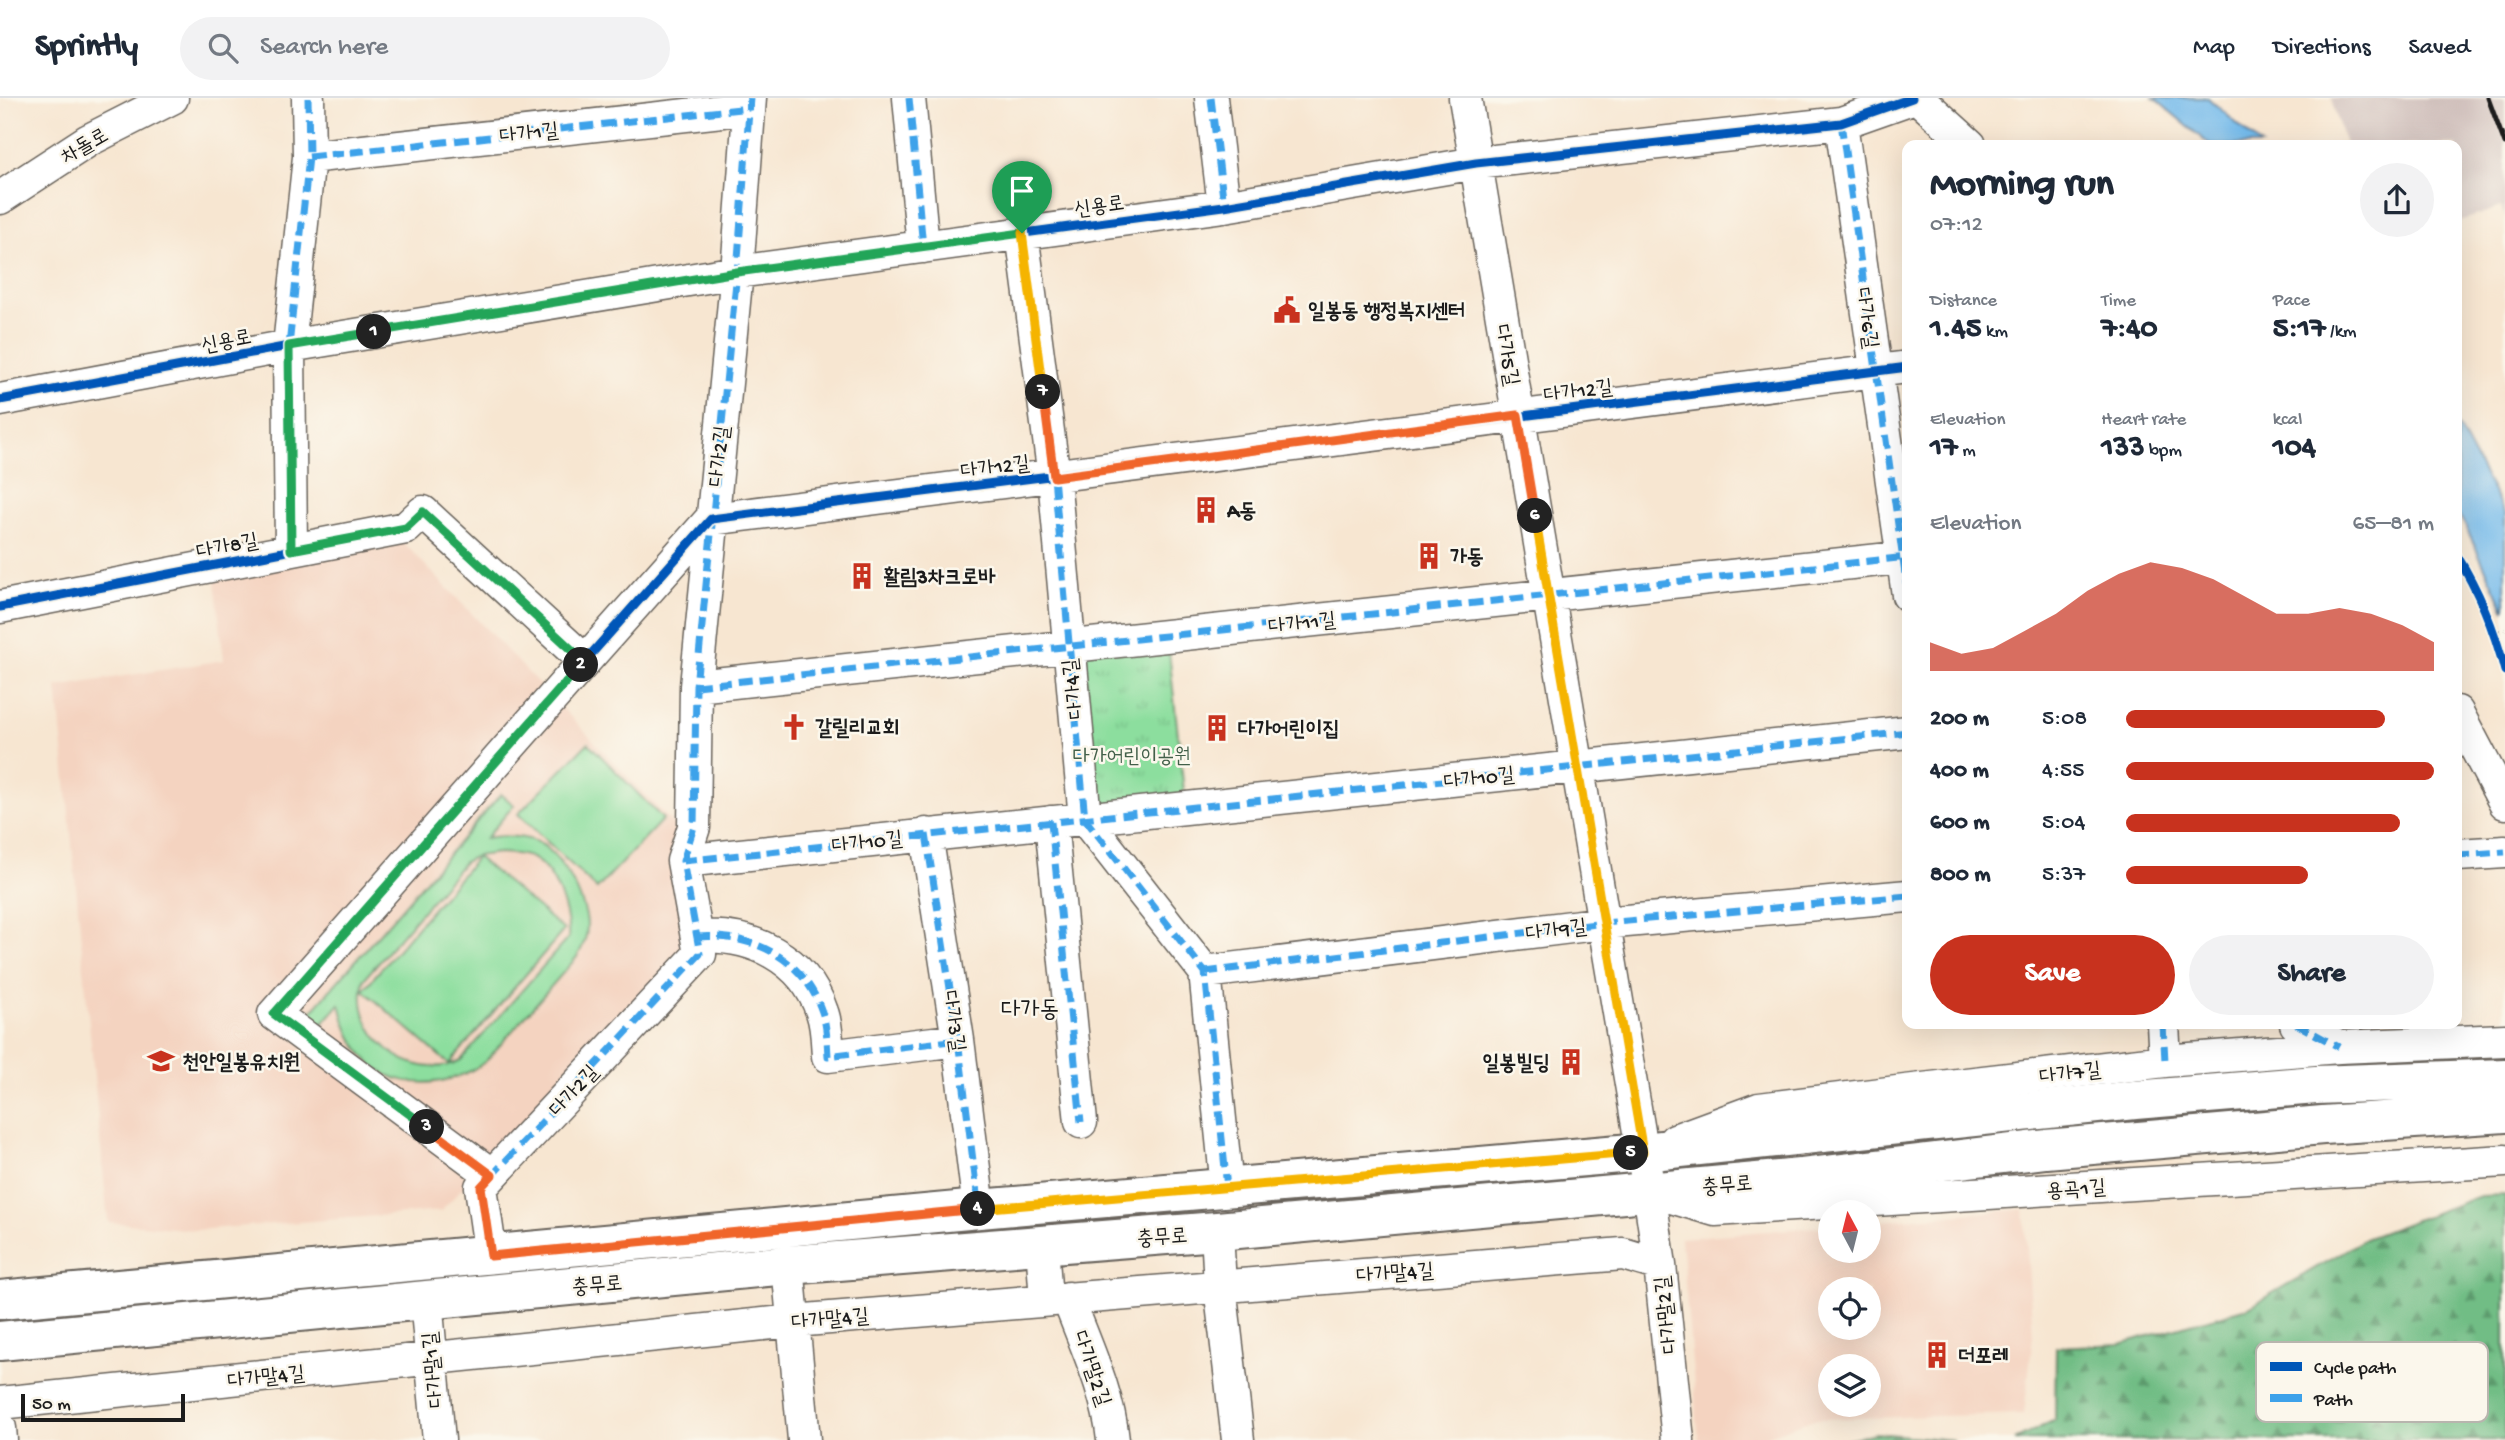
<!DOCTYPE html>
<meta charset="utf-8">
<style>
body{margin:0;font-family:"Gochi Hand","Poor Story",sans-serif;background:#f2f2f3;color:#1f2937;height:100vh;display:flex;flex-direction:column;font-size:26px;white-space:nowrap}
*{box-sizing:border-box;margin:0}
p{font-size:23px;color:#747a83}
.icon{flex:none;width:38px;height:38px;fill:none;stroke:currentColor;stroke-width:2;stroke-linecap:round;stroke-linejoin:round}
.map{position:relative;flex:1;overflow:hidden}
.drawer{position:absolute;left:1902px;top:42px;width:560px;height:889px;display:flex;flex-direction:column;background:#fff;border-radius:14px;box-shadow:0 7px 28px #0002}
.drawer>*{flex:none}
.needle{width:46px;rotate:353deg}
.buttons{position:absolute;left:1818px;top:1102px;display:grid;gap:14px}
.buttons a{display:grid;place-items:center;width:63px;height:63px;border-radius:50%;background:#fff;box-shadow:0 7px 28px #0002;font-size:35px}
.scale{position:absolute;left:21px;bottom:18px;width:164px;box-sizing:border-box;padding-left:7px;border:4px solid #1c1c1c;border-top:0;font-size:19px;line-height:24px;white-space:nowrap;color:#1c1c1c;-webkit-text-stroke:5px #fbf7ec;paint-order:stroke}
.pin{position:absolute;display:grid;place-items:center;width:60px;height:60px;color:#fff;margin:-72px -30px;border-radius:50% 50% 50% 0;rotate:-45deg;box-shadow:0 0 7px #0007}
.pin .icon{rotate:45deg}
.km{position:absolute;width:35px;height:35px;margin:-18px;border-radius:50%;background:#222;color:#fff;font-size:19px;line-height:35px;text-align:center}
.round{display:grid;place-items:center;flex:none;width:74px;height:74px;border-radius:37px;background:#f2f2f3}
.overview{display:flex;align-items:center;justify-content:space-between;height:119px;padding:0 28px}
h1{font-size:38px;font-weight:700;line-height:52px}
.metrics{display:grid;grid-template-columns:repeat(3,1fr);gap:10px;height:119px;padding:7px 28px}
.metrics div{display:grid;align-content:center}
.metrics b{font-size:30px;font-weight:700}
.metrics small{font-size:19px;font-weight:400}
.metrics p{font-size:19px}
.chart{height:196px;padding:14px 28px}
.chart p{display:flex;justify-content:space-between}
.chart svg{width:100%;height:126px;margin-top:7px;fill:#c8321e;opacity:.7}
.button{display:flex;gap:14px;margin-top:auto;padding:14px 28px}
.button a{flex:1;height:80px;border-radius:42px;background:#c8321e;color:#fff;font-size:28px;font-weight:700;line-height:80px;text-align:center}
.button a+a{background:#f2f2f3;color:#1f2937}
ul{padding:0 28px;list-style:none;font-size:23px}
li{display:grid;grid-template-columns:112px 84px 1fr;align-items:center;height:52px}
li i{height:18px;border-radius:9px;background:#c8321e}
header{display:flex;align-items:center;gap:42px;box-sizing:border-box;height:98px;padding:0 35px;background:#fff;border-bottom:2px solid #e0e1e3}
header strong{font-size:33px}
nav{display:flex;gap:38px;margin-inline-start:auto;font-size:24px}
.search{width:490px;height:63px;background:#f2f2f3;display:flex;align-items:center;gap:18px;box-sizing:border-box;padding:0 24px;border-radius:38px;color:#747a83;font-size:26px}
.map>svg:first-child{display:block}
.built{fill:#f4d3c0;fill-rule:evenodd}
.industrial{fill:#d0c0bc}
.grass{fill:#8cde9e;stroke:#547d5d;stroke-width:2;fill-rule:evenodd}
.forest{fill:url(#forest-firs);stroke:#466c50;stroke-width:2}
.park{fill:url(#park-tufts);stroke:#547d5d;stroke-width:2}
.water{fill:#73baeb;stroke:#486b84;stroke-width:2}
.lines{fill:none;stroke-linecap:round;stroke-linejoin:round}
.minor-casing{stroke:#69635b;stroke-width:35}
.major-casing{stroke:#69635b;stroke-width:42}
.path{stroke:#69635b;stroke-width:3.5;stroke-dasharray:5 5;stroke-linecap:butt}
.minor{stroke:#fff;stroke-width:32}
.major{stroke:#fff;stroke-width:38}
.rail{stroke:#1c1c1c;stroke-width:5}
.quiet{stroke:#3da2ea;stroke-width:7;stroke-dasharray:14 7;stroke-linecap:butt}
.cycleway-casing{stroke:#fbf7ec;stroke-width:13}
.cycleway{stroke:#0057b8;stroke-width:9}
.split-1-casing{stroke:#fff;stroke-width:14}
.split-2-casing{stroke:#fff;stroke-width:14}
.split-3-casing{stroke:#fff;stroke-width:14}
.split-4-casing{stroke:#fff;stroke-width:14}
.split-5-casing{stroke:#fff;stroke-width:14}
.split-6-casing{stroke:#fff;stroke-width:14}
.split-7-casing{stroke:#fff;stroke-width:14}
.split-8-casing{stroke:#fff;stroke-width:14}
.split-1{stroke:#22a559;stroke-width:9}
.split-2{stroke:#22a559;stroke-width:9}
.split-3{stroke:#22a559;stroke-width:9}
.split-4{stroke:#f0652b;stroke-width:9}
.split-5{stroke:#f5b400;stroke-width:9}
.split-6{stroke:#f5b400;stroke-width:9}
.split-7{stroke:#f0652b;stroke-width:9}
.split-8{stroke:#f5b400;stroke-width:9}
.labels{text-anchor:middle;stroke-width:5;stroke-linejoin:round;paint-order:stroke}
.street-label{font-size:21px;fill:#1c1c1c;stroke:#fbf7ec}
.poi-label{font-size:21px;font-weight:bold;fill:#1c1c1c;stroke:#fbf7ec;text-anchor:start}
.park-label{font-size:21px;fill:#43604a;stroke:#fbf7ec}
.quarter-label{font-size:24px;fill:#1c1c1c;stroke:#fbf7ec}
.key{fill:#fbf7ec;stroke:#b8b5ae;stroke-width:2}
.key-label{font-size:19px;fill:#1c1c1c}
</style>
<header>
<strong>Sprintly</strong>
<div class="search"><svg class="icon" aria-label="search" viewBox="0 0 24 24"><circle cx="10" cy="10" r="6"/><path d="M15 15l6 6"/></svg>Search here</div>
<nav><a>Map</a><a>Directions</a><a>Saved</a></nav>
</header>
<div class="map">
<svg width="2505" height="1342" viewBox="0 0 2505 1342">
<defs>
<pattern id="forest-firs" width="22" height="20" patternUnits="userSpaceOnUse" patternTransform="scale(1.75)"><rect width="22" height="20" fill="#71bd85"/><path d="M5 1l3.5 6h-7zM16 11l3.5 6h-7z" fill="#5c996c"/></pattern>
<pattern id="park-tufts" width="24" height="20" patternUnits="userSpaceOnUse" patternTransform="scale(1.75)"><rect width="24" height="20" fill="#8cde9e"/><path d="M3 7l-1-3M5 7V3M7 7l1-3M15 17l-1-3M17 17v-4M19 17l1-3" fill="none" stroke="#78be88"/></pattern>
</defs>
<rect width="100%" height="100%" fill="#fbf7ec"/>
<filter id="ink" filterUnits="userSpaceOnUse"><feTurbulence type="fractalNoise" baseFrequency=".0143" numOctaves="2"/><feDisplacementMap in="SourceGraphic" scale="14" xChannelSelector="R" yChannelSelector="G"/><feConvolveMatrix kernelMatrix="1 2 1 2 8 2 1 2 1" color-interpolation-filters="sRGB"/></filter>
<filter id="wash" filterUnits="userSpaceOnUse"><feTurbulence type="fractalNoise" baseFrequency=".00686" numOctaves="4" result="noise"/><feDisplacementMap in="SourceGraphic" scale="28" xChannelSelector="R" yChannelSelector="G"/><feGaussianBlur stdDeviation="1.57" result="paint"/><feColorMatrix in="noise" values="0 0 0 0 0 0 0 0 0 0 0 0 0 0 0 0 0 1.4 0 .05"/><feComposite in="paint" operator="in"/></filter>
<g filter="url(#wash)">
<rect width="100%" height="100%" fill="#f7e6d1"/>
<path class="built" d="M402,443L680,733L685,848L441,1113L195,1132L108,1124L57,589L224,562L215,483Z
M2024,1111L2033,1237L2024,1316L1814,1321L1755,1342H1699L1681,1140L1830,1128V1153H1869V1124ZM1830,1192H1869V1230H1830ZM1830,1269H1869V1307H1830Z"/>
<path class="industrial" d="M2331,0H2505V118L2501,109L2457,124V47H2345Z"/>
<path class="grass" d="M588,645L663,721L597,791L518,716Z
M501,696L514,707L486,740C500,737 521,738 535,743C559,752 588,804 587,829C587,840 583,849 577,859L486,963C450,991 393,995 362,956C351,942 344,924 340,906L316,933L304,922ZM499,755C510,756 522,755 532,760C556,773 570,816 568,840L461,962C411,988 349,935 364,881L464,764L476,758Z
M477,759L564,832L449,966L363,892Z"/>
<path class="forest" d="M2505,1097V1342H2015L2055,1322L2056,1249L2120,1246L2247,1210L2365,1141L2480,1098Z
M1875,1335L1954,1342H1845Z"/>
<path class="park" d="M1168,544L1185,703L1102,714L1087,702L1086,554Z"/>
<path class="water" d="M2154,0H2208L2261,47H2210Z
M2457,327L2505,416V512L2466,429L2457,414Z"/>
</g>
<g filter="url(#ink)">
<g class="lines">
<defs>
<path id="minor" d="M909,0L923,149
M1211,0L1224,108
M1465,0L1649,1093L1660,1167L1678,1342
M1918,0L1970,47
M1841,25L1908,497
M309,59L749,10
M0,100L89,42L172,0
M1022,135L1054,379L1085,721L1205,874L1227,1090
M0,302L289,248L737,174L1224,108L1476,65L1841,25L1912,0
M291,452L289,248L309,59L308,0
M0,509L406,430L423,414L585,563L711,421L1908,269
M696,588L1908,459
M2457,614L2505,705
M1051,724L1081,1024
M926,736L958,942L979,1111
M2457,757L2505,754
M683,763L1908,634
M697,839C752,835 804,860 822,914C827,927 827,944 828,958L958,942
M1205,874L1604,825L1908,798
M2163,926L2165,963
M2296,926L2339,949
M1675,1042L1759,1011L1905,993L2165,963L2339,949L2505,942
M492,1077L274,916L585,563
M1661,1096L1715,1112L2505,1063
M1217,1133L1220,1188L1238,1342
M1042,1147L1046,1202
M491,1158L481,1089L700,856L683,763L694,729L696,588L737,174L750,0
M788,1167L804,1342
M1068,1200C1085,1246 1108,1293 1113,1342
M426,1202L439,1342
M0,1305L793,1223L1623,1156L1660,1167
M0,1330L1,1342"/>
<path id="major" d="M0,1202L979,1111L1643,1054L2135,1002L2316,987L2505,980
M0,1243L788,1167L1217,1133L1800,1080L2046,1051L2323,1027L2505,1015"/>
</defs>
<use href="#minor" class="minor-casing"/>
<use href="#major" class="major-casing"/>
<path class="path" d="M2495,534L2505,532"/>
<use href="#minor" class="minor"/>
<use href="#major" class="major"/>
<path class="rail" d="M2488,0L2505,46"/>
<path class="quiet" d="M909,0L923,149
M1211,0L1224,108
M1841,25L1908,497
M309,59L749,10
M1022,135L1054,379L1085,721L1205,874L1227,1090
M291,452L289,248L309,59L308,0
M696,588L1908,459
M1051,724L1081,1024
M926,736L958,942L979,1111
M2457,757L2505,754
M683,763L1908,634
M697,839C752,835 804,860 822,914C827,927 827,944 828,958L958,942
M1205,874L1604,825L1908,798
M2163,926L2165,963
M2296,926L2339,949
M491,1158L481,1089L700,856L683,763L694,729L696,588L737,174L750,0"/>
<defs>
<path id="cycleway" d="M0,302L289,248L737,174L1224,108L1476,65L1841,25L1912,0
M2457,458C2480,495 2494,530 2505,573
M0,509L406,430L423,414L585,563L711,421L1908,269"/>
</defs>
<use href="#cycleway" class="cycleway-casing"/>
<use href="#cycleway" class="cycleway"/>
</g>
</g>
<g class="lines" filter="url(#ink)">
<defs>
<path id="split-1" d="M374,234L737,174L1022,135"/>
<path id="split-2" d="M374,234L289,248L291,452L406,430L423,414L584,563L581,567"/>
<path id="split-3" d="M427,1029L274,916L581,567"/>
<path id="split-4" d="M427,1029L492,1077L481,1089L491,1158L978,1111"/>
<path id="split-5" d="M978,1111L1631,1055"/>
<path id="split-6" d="M1535,418L1643,1054L1631,1055"/>
<path id="split-7" d="M1043,294L1054,379L1518,317L1535,418"/>
<path id="split-8" d="M1022,135L1043,294"/>
</defs>
<use href="#split-1" class="split-1-casing"/>
<use href="#split-2" class="split-2-casing"/>
<use href="#split-3" class="split-3-casing"/>
<use href="#split-4" class="split-4-casing"/>
<use href="#split-5" class="split-5-casing"/>
<use href="#split-6" class="split-6-casing"/>
<use href="#split-7" class="split-7-casing"/>
<use href="#split-8" class="split-8-casing"/>
<use href="#split-1" class="split-1"/>
<use href="#split-2" class="split-2"/>
<use href="#split-3" class="split-3"/>
<use href="#split-4" class="split-4"/>
<use href="#split-5" class="split-5"/>
<use href="#split-6" class="split-6"/>
<use href="#split-7" class="split-7"/>
<use href="#split-8" class="split-8"/>
</g>
<defs>
<symbol id="civic-bare" viewBox="-9 -9 18 18"><path d="M-.6-6.5H3V-4.5H.6V-3L4-1V1h2V6H-6V1h2V-1L-.6-3ZM-1.2 2.5V6h2.4V2.5Z" fill="#c8321e" stroke="#fbf7ec" stroke-width="2.5" paint-order="stroke"/></symbol>
<symbol id="building-bare" viewBox="-9 -9 18 18"><path d="M-4-6H4V6H1V3H-1V6H-4ZM-2.5-4.3h1.7v1.8h-1.7ZM.8-4.3h1.7v1.8H.8ZM-2.5-1h1.7V.8h-1.7ZM.8-1h1.7V.8H.8Z" fill="#c8321e" stroke="#fbf7ec" stroke-width="2.5" paint-order="stroke"/></symbol>
<symbol id="church-bare" viewBox="-9 -9 18 18"><path d="M-1.2-6h2.4v3.5h3.3v2.4h-3.3V6h-2.4V-.1h-3.3v-2.4h3.3Z" fill="#c8321e" stroke="#fbf7ec" stroke-width="2.5" paint-order="stroke"/></symbol>
<symbol id="school-bare" viewBox="-9 -9 18 18"><path d="M0-5L7-2L0 1L-7-2ZM-4 1L0 2.5L4 1V4Q0 6-4 4Z" fill="#c8321e" stroke="#fbf7ec" stroke-width="2.5" paint-order="stroke"/></symbol>
</defs>
<g fill-rule="evenodd">
<use href="#civic-bare" x="1268" y="193" width="38" height="38"/>
<use href="#building-bare" x="1187" y="393" width="38" height="38"/>
<use href="#building-bare" x="1410" y="439" width="38" height="38"/>
<use href="#building-bare" x="843" y="459" width="38" height="38"/>
<use href="#church-bare" x="775" y="610" width="38" height="38"/>
<use href="#building-bare" x="1198" y="611" width="38" height="38"/>
<use href="#school-bare" x="142" y="944" width="38" height="38"/>
<use href="#building-bare" x="1552" y="945" width="38" height="38"/>
<use href="#building-bare" x="1918" y="1238" width="38" height="38"/>
</g>
<g class="labels">
<g class="street-label">
<text transform="translate(529 34) rotate(-6)" y="7">다가1길</text>
<text transform="translate(84 47) rotate(-30)" y="7">차돌로</text>
<text transform="translate(1099 107) rotate(-8)" y="7">신용로</text>
<text transform="translate(1868 220) rotate(82)" y="7">다가6길</text>
<text transform="translate(226 242) rotate(-11)" y="7">신용로</text>
<text transform="translate(1508 257) rotate(80)" y="7">다가5길</text>
<text transform="translate(1578 292) rotate(-7)" y="7">다가12길</text>
<text transform="translate(718 358) rotate(-83)" y="7">다가2길</text>
<text transform="translate(995 368) rotate(-7)" y="7">다가12길</text>
<text transform="translate(227 447) rotate(-11)" y="7">다가8길</text>
<text transform="translate(1302 524) rotate(-6)" y="7">다가11길</text>
<text transform="translate(1072 591) rotate(-96)" y="7">다가4길</text>
<text transform="translate(1479 679) rotate(-6)" y="7">다가10길</text>
<text transform="translate(867 743) rotate(-6)" y="7">다가10길</text>
<text transform="translate(1556 831) rotate(-7)" y="7">다가9길</text>
<text transform="translate(955 923) rotate(82)" y="7">다가3길</text>
<text transform="translate(2070 974) rotate(-7)" y="7">다가7길</text>
<text transform="translate(573 992) rotate(-47)" y="7">다가2길</text>
<text transform="translate(1727 1086) rotate(-5)" y="7">충무로</text>
<text transform="translate(2076 1090) rotate(-4)" y="7">용곡1길</text>
<text transform="translate(1162 1138) rotate(-4)" y="7">충무로</text>
<text transform="translate(1395 1174) rotate(-4)" y="7">다가말4길</text>
<text transform="translate(597 1186) rotate(-5)" y="7">충무로</text>
<text transform="translate(1665 1217) rotate(-96)" y="7">다가말2길</text>
<text transform="translate(830 1220) rotate(-5)" y="7">다가말4길</text>
<text transform="translate(1093 1270) rotate(71)" y="7">다가말2길</text>
<text transform="translate(432 1272) rotate(-95)" y="7">다가말1길</text>
<text transform="translate(266 1278) rotate(-6)" y="7">다가말4길</text>
</g>
<g class="poi-label">
<text x="1308" y="219">일봉동 행정복지센터</text>
<text x="1227" y="419">A동</text>
<text x="1450" y="465">가동</text>
<text x="883" y="485">활림3차크로바</text>
<text x="815" y="636">갈릴리교회</text>
<text x="1238" y="637">다가어린이집</text>
<text x="182" y="970">천안일봉유치원</text>
<text x="1550" y="971" text-anchor="end">일봉빌딩</text>
<text x="1958" y="1264">더포레</text>
</g>
<g class="park-label">
<text x="1132" y="664">다가어린이공원</text>
</g>
<g class="quarter-label">
<text x="1030" y="918">다가동</text>
</g>
</g>
<rect x="2256" y="1244" width="232" height="80" rx="10" class="key"/>
<rect x="2270" y="1264" width="32" height="9" fill="#0057b8"/>
<rect x="2270" y="1296" width="32" height="8" fill="#3da2ea"/>
<g class="key-label">
<text x="2314" y="1275">Cycle path</text>
<text x="2314" y="1307">Path</text>
</g>
</svg>
<div class="buttons">
<a><svg class="needle" viewBox="-14 -14 28 28"><path d="M0-13l5 13h-10z" fill="#e53935"/><path d="M0 13l5-13h-10z" fill="#747a83"/></svg></a>
<a><svg class="icon" aria-label="locate" viewBox="0 0 24 24"><circle cx="12" cy="12" r="6"/><path d="M12 2v4M12 18v4M2 12h4M18 12h4"/></svg></a>
<a><svg class="icon" aria-label="layers" viewBox="0 0 24 24"><path d="M12 4l9 5-9 5-9-5zM3 14l9 5 9-5"/></svg></a>
</div>
<div class="scale">50 m</div>
<div class="pin" style="left:1022px;top:135px;background:#1e9e55"><svg class="icon" aria-label="arrive" viewBox="0 0 24 24"><path d="M6 21V4h12l-3 4 3 4H6"/></svg></div>
<b class="km" style="left:374px;top:234px">1</b>
<b class="km" style="left:581px;top:567px">2</b>
<b class="km" style="left:427px;top:1029px">3</b>
<b class="km" style="left:978px;top:1111px">4</b>
<b class="km" style="left:1631px;top:1055px">5</b>
<b class="km" style="left:1535px;top:418px">6</b>
<b class="km" style="left:1043px;top:294px">7</b>
<section class="drawer">
<div class="overview"><div><h1>Morning run</h1><p>07:12</p></div><a class="round"><svg class="icon" aria-label="share" viewBox="0 0 24 24"><path d="M12 15V3M7 8l5-5 5 5M5 13v7h14v-7"/></svg></a></div>
<div class="metrics">
<div><p>Distance</p><b>1.45<small> km</small></b></div>
<div><p>Time</p><b>7:40</b></div>
<div><p>Pace</p><b>5:17<small> /km</small></b></div>
</div>
<div class="metrics">
<div><p>Elevation</p><b>17<small> m</small></b></div>
<div><p>Heart rate</p><b>133<small> bpm</small></b></div>
<div><p>kcal</p><b>104</b></div>
</div>
<div class="chart"><p><span>Elevation</span>65–81 m</p>
<svg viewBox="0 0 160 44" preserveAspectRatio="none"><path d="M0 44V34L10 38L20 36L30 30L40 24L50 16L60 10L70 6L80 8L90 12L100 18L110 24L120 24L130 22L140 24L150 28L160 34V44z"/></svg>
</div>
<ul>
<li><b>200 m</b>5:08<i style="width:84%"></i></li>
<li><b>400 m</b>4:55<i style="width:100%"></i></li>
<li><b>600 m</b>5:04<i style="width:89%"></i></li>
<li><b>800 m</b>5:37<i style="width:59%"></i></li>
</ul>
<div class="button"><a>Save</a><a>Share</a></div>
</section>
</div>
